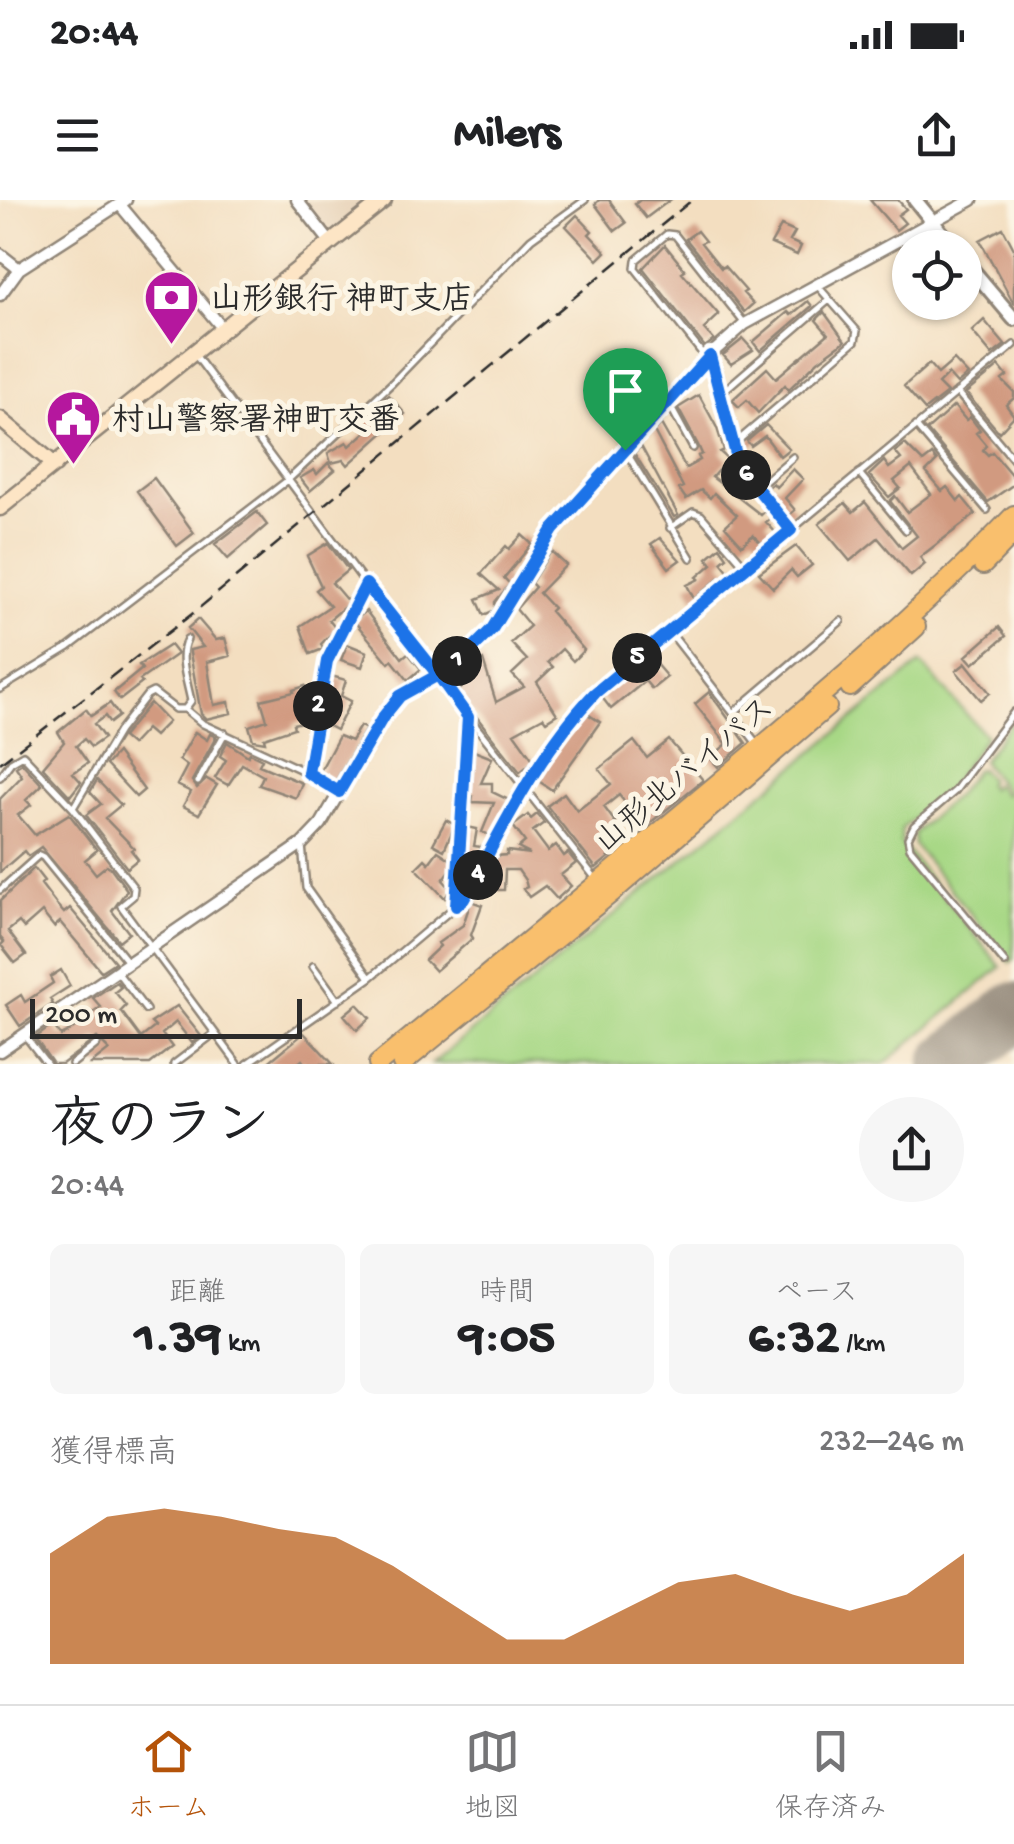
<!DOCTYPE html>
<html lang="ja">
<meta charset="utf-8">
<style>
body{margin:0;font-family:"Gochi Hand","Klee One",sans-serif;background:#f6f6f6;color:#202124;height:100vh;display:flex;flex-direction:column;font-size:38px;white-space:nowrap}
*{box-sizing:border-box;margin:0}
p{font-size:32px;color:#757577}
.icon{flex:none;width:55px;height:55px;fill:none;stroke:currentColor;stroke-width:2;stroke-linecap:round;stroke-linejoin:round}
.map{position:relative;height:864px;overflow:hidden}
.drawer{display:flex;flex-direction:column;background:#fff;flex:1}
.drawer>*{flex:none}
.tools{position:absolute;left:892px;top:30px;display:grid;gap:20px}
.tools a{display:grid;place-items:center;width:90px;height:90px;border-radius:50%;background:#fff;box-shadow:0 2px 8px #0004;font-size:50px}
.scale{position:absolute;left:30px;bottom:25px;width:272px;box-sizing:border-box;padding-left:10px;border:5px solid #2b2b2b;border-top:0;font-size:28px;line-height:35px;white-space:nowrap;color:#2b2b2b;-webkit-text-stroke:8px #fcf5e5;paint-order:stroke}
.pin{position:absolute;display:grid;place-items:center;width:85px;height:85px;color:#fff;margin:-102px -42px;border-radius:50% 50% 50% 0;rotate:-45deg;box-shadow:0 0 10px #0007}
.pin .icon{rotate:45deg}
.km{position:absolute;width:50px;height:50px;margin:-25px;border-radius:50%;background:#222;color:#fff;font-size:28px;line-height:50px;text-align:center}
.round{display:grid;place-items:center;flex:none;width:105px;height:105px;border-radius:52px;background:#f6f6f6}
.summary{display:flex;align-items:center;justify-content:space-between;height:170px;padding:0 50px}
h1{font-size:55px;font-weight:700;line-height:75px}
.figures{display:grid;grid-template-columns:repeat(3,1fr);gap:15px;height:170px;padding:10px 50px}
.figures div{display:grid;align-content:center;border-radius:15px;background:#f6f6f6;text-align:center}
.figures b{font-size:50px;font-weight:700}
.figures small{font-size:28px;font-weight:400}
.figures p{font-size:28px}
.chart{height:280px;padding:20px 50px}
.chart p{display:flex;justify-content:space-between}
.chart svg{width:100%;height:180px;margin-top:10px;fill:#b45309;opacity:.7}
.status{display:flex;justify-content:space-between;align-items:center;height:70px;padding:0 50px;background:#fff;direction:ltr}
.status svg{height:28px;fill:currentColor}
header{display:flex;justify-content:space-between;align-items:center;height:130px;padding:0 50px;background:#fff;font-size:45px;font-weight:700}
.tabs{display:flex;justify-content:space-around;align-items:center;height:140px;border-top:2px solid #e0e0e0;background:#fff;font-size:28px;color:#757577}
.tabs a{display:grid;justify-items:center;gap:5px}
.tabs .current{color:#b45309}
.map>svg:first-child{display:block}
.built{fill:#e6d0b5}
.green{fill:#a8d886;stroke:#6a8258;stroke-width:2.5}
.lines{fill:none;stroke-linecap:round;stroke-linejoin:round}
.runway{stroke:#8f8476;stroke-width:60}
.building{fill:#d19a80}
.service-casing{stroke:#8f8476;stroke-width:10}
.minor-casing{stroke:#8f8476;stroke-width:15}
.tertiary-casing{stroke:#8f8476;stroke-width:18}
.secondary-casing{stroke:#8f8476;stroke-width:19}
.trunk-casing{stroke:#8f8476;stroke-width:22}
.service{stroke:#fff;stroke-width:5}
.minor{stroke:#fff;stroke-width:10}
.tertiary{stroke:#fff;stroke-width:12}
.secondary{stroke:#fde5c5;stroke-width:14}
.trunk{stroke:#f9bf6d;stroke-width:18}
.rail{stroke:#2b2b2b;stroke-width:2.5;stroke-dasharray:15 8;stroke-linecap:butt}
.route-casing{stroke:#fff;stroke-width:20}
.route{stroke:#1a73e8;stroke-width:12}
.labels{text-anchor:middle;stroke-width:10;stroke-linejoin:round;paint-order:stroke}
.poi-label{font-size:32px;font-weight:bold;fill:#2b2b2b;stroke:#fcf5e5;text-anchor:start}
.street-label{font-size:32px;fill:#2b2b2b;stroke:#fcf5e5}
</style>
<div class="status"><b>20:44</b><svg viewBox="0 0 49 12"><path d="M0 12V9h3v3zM5 12V6h3v6zM10 12V3h3v9zM15 12V0h3v12zM26 1h20v11H26zM47 4h2v5h-2z"/></svg></div>
<header><svg class="icon" aria-label="menu" viewBox="0 0 24 24"><path d="M4 6h16M4 12h16M4 18h16"/></svg>Milers<svg class="icon" aria-label="share" viewBox="0 0 24 24"><path d="M12 15V3M7 8l5-5 5 5M5 13v7h14v-7"/></svg></header>
<div class="map">
<svg width="1014" height="864" viewBox="0 0 1014 864">
<rect width="100%" height="100%" fill="#fcf5e5"/>
<filter id="ink" filterUnits="userSpaceOnUse"><feTurbulence type="fractalNoise" baseFrequency=".01" numOctaves="2"/><feDisplacementMap in="SourceGraphic" scale="20" xChannelSelector="R" yChannelSelector="G"/><feConvolveMatrix kernelMatrix="1 2 1 2 8 2 1 2 1" color-interpolation-filters="sRGB"/></filter>
<filter id="wash" filterUnits="userSpaceOnUse"><feTurbulence type="fractalNoise" baseFrequency=".0048" numOctaves="4" result="noise"/><feDisplacementMap in="SourceGraphic" scale="40" xChannelSelector="R" yChannelSelector="G"/><feGaussianBlur stdDeviation="2.25" result="paint"/><feColorMatrix in="noise" values="0 0 0 0 0 0 0 0 0 0 0 0 0 0 0 0 0 1.4 0 .05"/><feComposite in="paint" operator="in"/></filter>
<g filter="url(#wash)">
<rect width="100%" height="100%" fill="#f3dec0"/>
<path class="built" d="M304,0H364L367,5L335,30H327Z"/>
<path class="green" d="M921,463L986,536L947,591L902,628L901,643L1001,767L884,864H432Z
M1014,518V759L1010,762L914,645V633L958,593L975,570L980,569L989,579L987,584L990,589L995,584L1004,595L1007,593L982,561Z"/>
<g class="lines">
<path class="runway" d="M950,864L1014,812"/>
</g>
<g id="blocks">
<path class="building" d="M599,0H609L626,23L615,31L595,4Z
M640,0H670L646,18L635,4Z
M870,0H898L906,9L898,15L905,23L896,30Z
M577,15L592,31L589,34L606,52L598,60L566,26Z
M781,26L795,32L790,41L801,46L797,55L771,44Z
M1003,28L1014,49V104L980,40Z
M697,31L705,41L701,43L721,68L724,66L746,91L743,93L753,104L744,112L686,39Z
M665,45L685,70L682,72L719,115L704,129L714,140L705,147L643,68Z
M808,101L812,106L760,151L753,142L788,112L791,115Z
M824,112L845,141L818,161L788,190L785,185L758,213L747,200L739,207L732,200L767,168L776,178L828,134L816,120Z
M984,120L1005,145L992,155L972,131Z
M743,139L753,150L731,164L723,155Z
M954,160L968,175L957,184L948,174L938,184L947,193L925,210L904,186L929,164L938,174Z
M999,166L1007,176L1002,180L1014,192V198L1006,205L1014,216L999,232L966,193Z
M389,195L405,214L348,265L344,260L331,263L328,253L347,242L350,246L368,230L361,221Z
M699,195L717,228L724,250L720,252L728,259L712,277L761,315L766,310L772,317L766,322L777,334L763,345L753,335L742,345L725,326L737,315L714,293L710,298L701,290L686,299L679,289L683,287L654,231L661,224L686,268L700,260L698,256L702,254L698,245L678,208Z
M954,206L966,220L970,217L980,230L976,233L986,245L983,250L988,255L992,252L1014,278V284L988,302L927,230Z
M766,225L789,249L780,256L765,236L751,246L747,241Z
M905,244L923,262L932,255L937,261L926,272L942,291L947,287L958,301L962,297L976,314L920,357L925,364L911,376L878,338L850,361L819,324L845,303L853,312L865,302L902,348L917,336L890,301L895,296L907,312L931,294L911,267L894,281L900,288L889,297L869,275L884,261L889,268L901,259L895,252Z
M641,246L678,315L674,317L634,253Z
M328,263L335,270L310,291L300,278L314,270L317,274Z
M793,269L803,279L785,298L795,310L788,316L766,289L773,283L776,287Z
M154,278L194,333L177,346L137,291Z
M257,312L267,325L228,359L215,344Z
M522,335L532,344L504,378L510,384L495,402V410L484,415L477,399L499,390L481,374L506,346L509,349Z
M660,338L680,360L669,368L651,344Z
M328,343L348,370L332,383L349,403L329,420L336,429L321,444L323,449L310,454L300,426L330,406L316,390L321,386L307,356Z
M796,346L812,365L797,377L791,370L773,388L759,373Z
M720,347L727,357L721,362L730,373L721,380L719,378L694,399L687,385L699,379L697,377L712,364L707,358Z
M551,351L566,365L539,393L553,408L550,411L584,450L573,461L562,449L548,462L553,467L537,482L557,514L546,521L543,517L514,533L534,561L520,572L457,492L473,478L469,465L483,460L496,502L524,487L512,474L527,460L511,443L530,426L516,409L535,387L531,383Z
M366,411L402,458L408,453L421,469L408,480L392,460L389,463L354,421Z
M198,419L216,440L225,438L230,456L207,462L214,505L229,502L231,513L206,519L201,514L190,453V450L203,447L188,428Z
M999,427L1006,436L973,464L966,456Z
M347,444L367,452L362,467L341,460Z
M170,445L177,454L140,480L142,483L120,500L114,492L142,469L139,465Z
M649,456L667,477L652,489L645,481L611,509L601,496Z
M966,463L990,493L981,500L956,471Z
M331,476L346,480L341,496L351,501L336,530L323,523Z
M305,486L311,520L293,524L294,528L264,538L265,542L253,540L249,526L267,520L261,500L294,492L293,490Z
M709,492L746,543L718,567L710,558L727,544L695,504Z
M110,503L119,516L110,523L105,516L94,524L104,538L91,547L84,539L76,546L88,563L73,573L81,582L70,596L43,567L64,542L58,532L86,509L91,516Z
M150,503L168,522L154,536L146,529L131,545L122,537Z
M586,513L600,522L552,590L537,580L559,544Z
M360,526L366,529L335,582L319,573L339,536L351,541Z
M195,532L207,540L210,534L216,537L192,581L197,588L207,579L217,585L199,614L183,606L191,592L177,585L187,566L179,560Z
M669,540L703,580L645,627L619,595L604,607L629,641L596,668L547,606L564,593L577,611L611,584L599,569L634,541L647,558Z
M227,542L248,556L250,553L262,559L259,565L302,583L296,598L259,585L263,576L242,564L228,585L215,578L226,560L220,556Z
M474,551L492,558L481,583H492V592L509,600L492,636L482,632L494,603L472,602L473,595L469,604Z
M117,553L144,590L136,597L106,565Z
M22,563L42,585L26,600L31,605L18,615L35,635L69,614L97,650L85,660L96,674L107,665L111,668L127,690L112,711L129,733L119,741L41,647L28,656L24,651L0,672V599L22,576L16,567Z
M97,580L121,605L105,618L134,648L131,650L138,659L127,668L86,615L101,604L90,592Z
M537,614L544,623L533,631L548,651L556,645L564,656L568,653L576,663L561,675L571,686L557,699L545,686L529,697L523,689L527,687L525,680L518,670H505L504,690H487L479,685L487,671L495,676V656L507,655V651L530,654L518,648L525,642L513,626L528,615L531,619Z
M446,620L455,625L444,650L433,644Z
M467,627L477,629L474,646L481,647L480,658L466,683Z
M438,651L453,661L452,668L443,680L451,689L445,698L416,668L425,659L429,663Z
M34,668L44,681L41,684L56,704L64,713L70,708L115,762L101,771L60,722L54,727L42,712L24,728L19,722L8,731L26,755L15,763L1,745L4,742L0,737V701Z
M471,701L482,705L471,735L473,738L435,771L425,760L440,746L438,743L463,725Z
M61,770L70,786L50,799L53,804L20,826L6,805L21,795L25,802L53,783L50,777Z
M117,782L121,787L115,792L126,806L121,811L141,838L155,827L151,823L177,806L201,836L192,843L176,822L162,834L172,847L150,864H91L109,850L97,838L62,864H53L35,838L53,825L61,836L67,833L101,807L93,798Z
M357,804L370,818L357,830L344,815Z
M304,833L333,864H305L302,860L297,864H266Z"/>
</g>
</g>
<g filter="url(#ink)">
<use href="#blocks" fill-opacity="0" stroke="#8f8476" stroke-width="2.5"/>
<g class="lines">
<defs>
<path id="service" d="M196,156L401,431L596,679
M705,157L635,68L636,60L667,34L675,35L745,124
M711,158L739,266L791,330
M957,192L1014,260
M720,194L829,100
M668,202L693,248
M916,226L987,310
M733,245L855,141L857,131L816,84
M625,250L691,358
M859,273L906,330
M757,288L793,257
M670,328L693,312L701,315L746,367
M670,432L758,545
M0,489L69,447L288,280L392,183L531,39L585,0
M185,509L191,501C187,481 178,456 187,439
M733,513L841,421
M308,573L327,461L366,384
M0,577L11,562L23,555L73,608
M198,582L225,533
M302,645L306,688L370,778L464,699L550,545L595,493L1014,145
M0,690L39,655L43,657L128,762
M456,706L468,520
M1005,763L910,648L908,638L914,626L955,591L1014,512
M313,766L338,801
M118,773L146,810
M26,837L47,864
M72,864L97,844
M174,864L215,833
M238,864L121,706L133,696L134,688L73,608L119,531L147,495L153,492L175,509H185L203,524L308,573L339,592
M247,864L370,778"/>
<path id="minor" d="M297,0L330,42
M120,5L224,130
M0,54L19,69
M0,95L19,69L126,0
M0,851L302,644L321,624L383,517L400,496L438,475L481,441L502,415L553,330L710,155L745,124L972,0"/>
<path id="tertiary" d="M915,0L954,48
M965,61L1014,119"/>
<path id="secondary" d="M0,219L55,265
M0,308L384,0"/>
<path id="trunk" d="M983,365L1014,333
M850,487L916,427
M378,864C492,771 605,678 717,584C819,498 921,412 1014,315
M402,864L614,691L827,507"/>
</defs>
<use href="#service" class="service-casing"/>
<use href="#minor" class="minor-casing"/>
<use href="#tertiary" class="tertiary-casing"/>
<use href="#secondary" class="secondary-casing"/>
<use href="#trunk" class="trunk-casing"/>
<use href="#service" class="service"/>
<use href="#minor" class="minor"/>
<use href="#tertiary" class="tertiary"/>
<use href="#secondary" class="secondary"/>
<use href="#trunk" class="trunk"/>
<path class="rail" d="M0,563L192,414L692,0"/>
</g>
</g>
<g class="lines" filter="url(#ink)">
<defs>
<path id="route" d="M625,250L553,330L492,429L469,452L438,475L366,384L327,461L308,573L339,592L383,517L400,496L438,475L468,517L456,706L464,699C503,627 538,553 595,493L791,330L739,266L710,156L625,250"/>
</defs>
<use href="#route" class="route-casing"/>
<use href="#route" class="route"/>
</g>
<defs>
<symbol id="bank-pin" viewBox="-11 -11 22 30"><path d="M0 17L-7.5 6A9.5 9.5 0 1 1 7.5 6Z" fill="#b5179e" stroke="#fcf5e5"/><path d="M-6-4H6V4H-6ZM0-2.3a2.3 2.3 0 1 0 0 4.6a2.3 2.3 0 1 0 0-4.6Z" fill="#fff"/></symbol>
<symbol id="civic-pin" viewBox="-11 -11 22 30"><path d="M0 17L-7.5 6A9.5 9.5 0 1 1 7.5 6Z" fill="#b5179e" stroke="#fcf5e5"/><path d="M-.6-6.5H3V-4.5H.6V-3L4-1V1h2V6H-6V1h2V-1L-.6-3ZM-1.2 2.5V6h2.4V2.5Z" fill="#fff"/></symbol>
</defs>
<g fill-rule="evenodd">
<use href="#bank-pin" x="140" y="66" width="63" height="86"/>
<use href="#civic-pin" x="42" y="186" width="63" height="86"/>
</g>
<g class="labels">
<g class="poi-label">
<text x="210" y="108">山形銀行 神町支店</text>
<text x="112" y="229">村山警察署神町交番</text>
</g>
<g class="street-label">
<text transform="translate(683 573) rotate(-40)" y="11">山形北バイパス</text>
</g>
</g>
</svg>
<div class="tools">
<a><svg class="icon" aria-label="locate" viewBox="0 0 24 24"><circle cx="12" cy="12" r="6"/><path d="M12 2v4M12 18v4M2 12h4M18 12h4"/></svg></a>
</div>
<div class="scale">200 m</div>
<div class="pin" style="left:625px;top:250px;background:#1e9e55"><svg class="icon" aria-label="arrive" viewBox="0 0 24 24"><path d="M6 21V4h12l-3 4 3 4H6"/></svg></div>
<b class="km" style="left:457px;top:461px">1</b>
<b class="km" style="left:318px;top:506px">2</b>
<b class="km" style="left:478px;top:675px">4</b>
<b class="km" style="left:637px;top:458px">5</b>
<b class="km" style="left:746px;top:275px">6</b>
</div>
<section class="drawer">
<div class="summary"><div><h1>夜のラン</h1><p>20:44</p></div><a class="round"><svg class="icon" aria-label="share" viewBox="0 0 24 24"><path d="M12 15V3M7 8l5-5 5 5M5 13v7h14v-7"/></svg></a></div>
<div class="figures">
<div><p>距離</p><b>1.39<small> km</small></b></div>
<div><p>時間</p><b>9:05</b></div>
<div><p>ペース</p><b>6:32<small> /km</small></b></div>
</div>
<div class="chart"><p><span>獲得標高</span>232–246 m</p>
<svg viewBox="0 0 160 44" preserveAspectRatio="none"><path d="M0 44V17L10 8L20 6L30 8L40 11L50 13L60 20L70 29L80 38L90 38L100 31L110 24L120 22L130 27L140 31L150 27L160 17V44z"/></svg>
</div>
</section>
<nav class="tabs">
<a class="current"><svg class="icon" aria-label="home" viewBox="0 0 24 24"><path d="M3 11l9-7 9 7M6 9v11h12V9"/></svg>ホーム</a>
<a><svg class="icon" aria-label="map" viewBox="0 0 24 24"><path d="M3 6l6-2 6 2 6-2v14l-6 2-6-2-6 2zM9 4v14M15 6v14"/></svg>地図</a>
<a><svg class="icon" aria-label="saved" viewBox="0 0 24 24"><path d="M7 4h10v16l-5-4-5 4z"/></svg>保存済み</a>
</nav>
